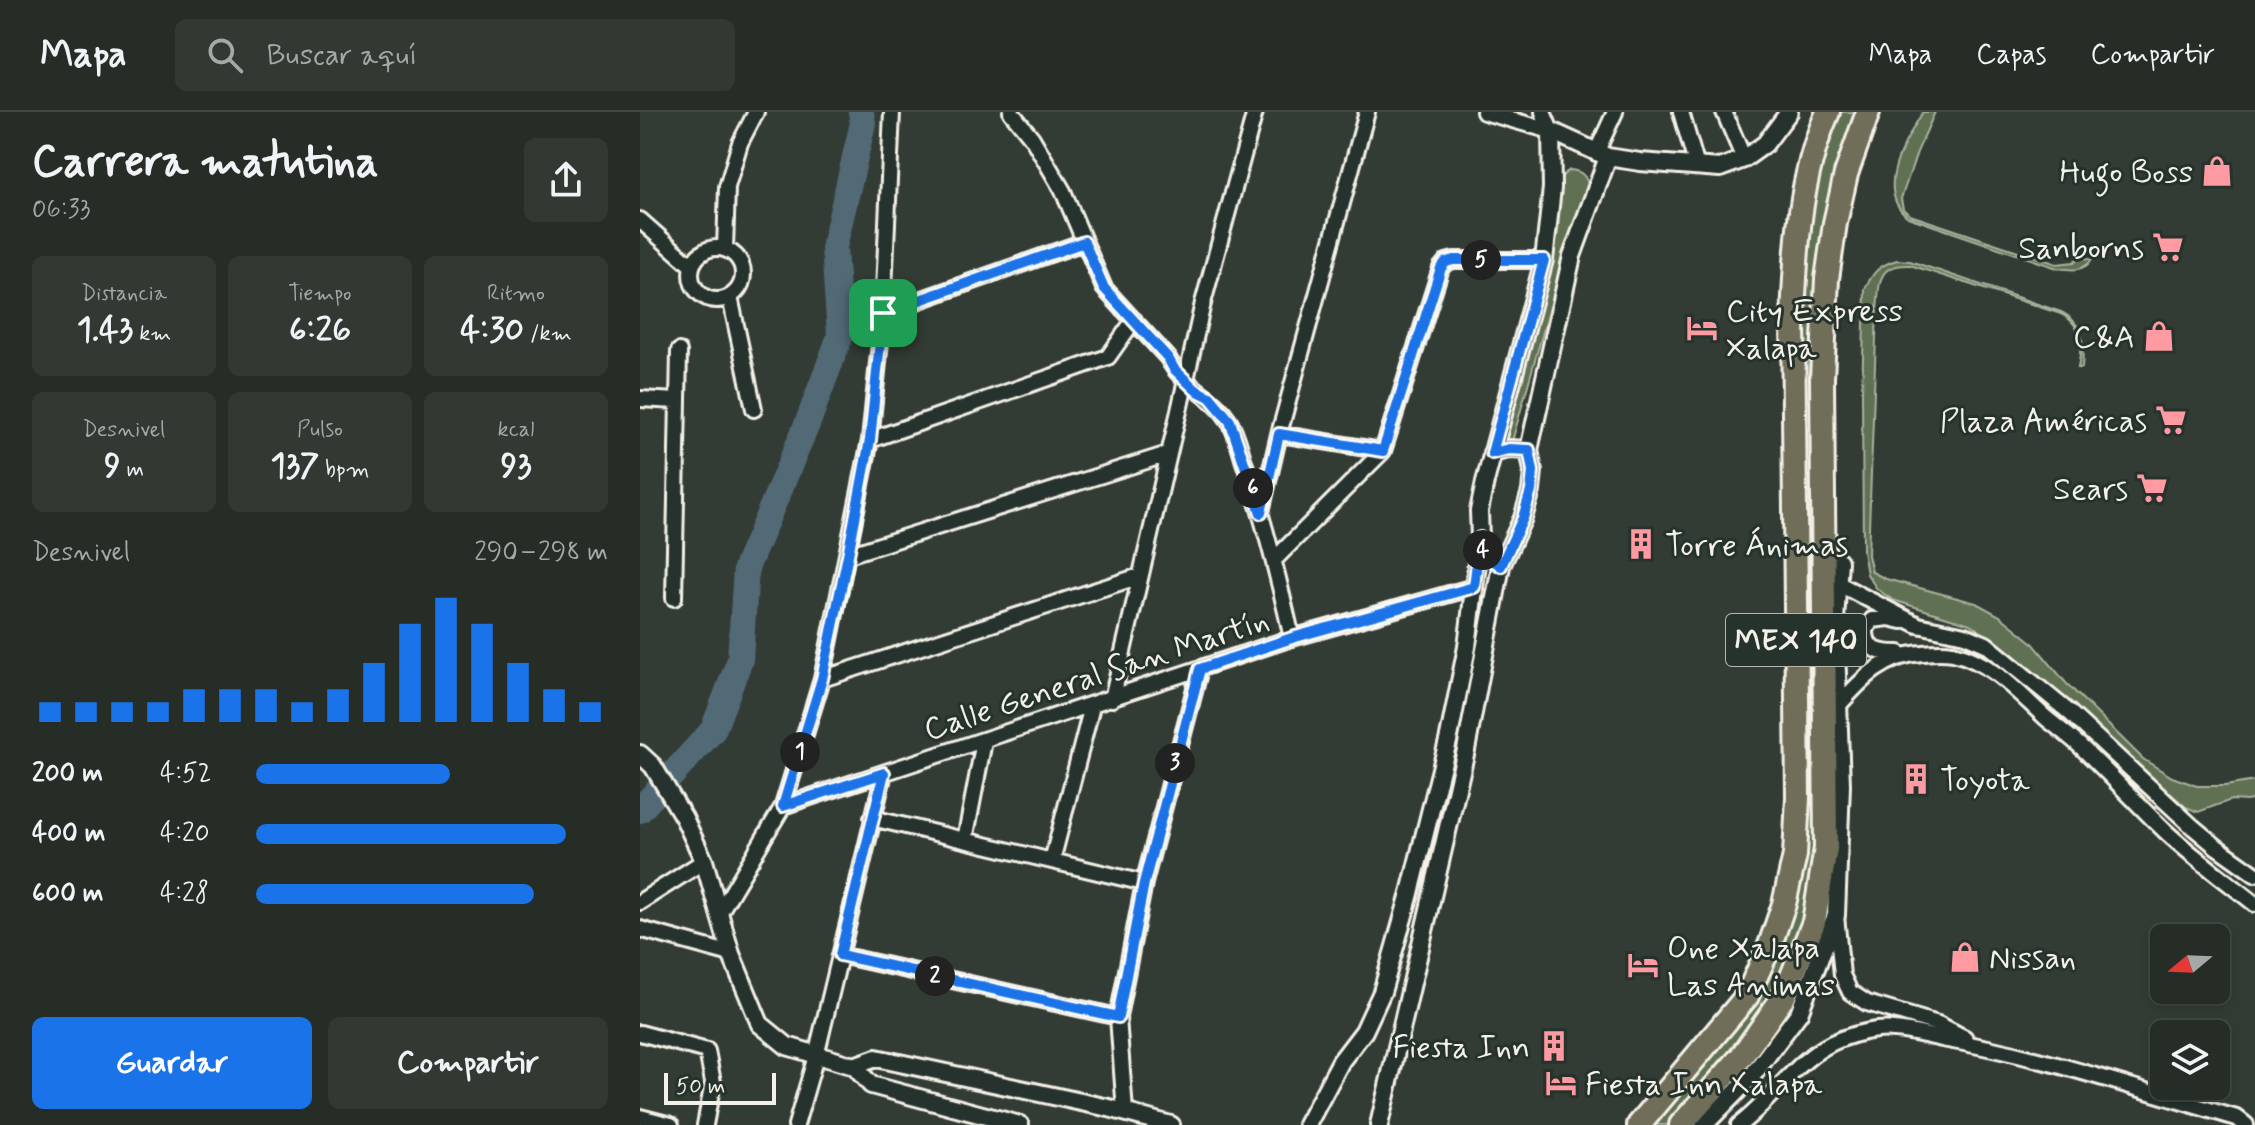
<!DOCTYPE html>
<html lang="es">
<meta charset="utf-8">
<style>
body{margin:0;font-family:Mynerve,sans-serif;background:#323933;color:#f1f3f6;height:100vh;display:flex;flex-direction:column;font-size:30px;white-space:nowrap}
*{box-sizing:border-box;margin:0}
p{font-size:26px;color:#a4a8a7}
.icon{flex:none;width:44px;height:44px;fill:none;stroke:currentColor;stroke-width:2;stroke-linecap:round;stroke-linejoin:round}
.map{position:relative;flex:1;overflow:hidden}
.panel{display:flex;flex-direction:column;background:#262d27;width:640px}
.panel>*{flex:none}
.needle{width:52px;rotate:251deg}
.controls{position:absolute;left:1510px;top:812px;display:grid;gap:16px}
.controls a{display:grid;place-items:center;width:80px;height:80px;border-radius:12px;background:#262d27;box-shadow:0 4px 12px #0003,0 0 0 2px #424944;font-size:40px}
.scale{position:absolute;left:24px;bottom:20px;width:112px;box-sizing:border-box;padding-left:8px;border:4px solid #f4f1e8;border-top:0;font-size:22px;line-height:28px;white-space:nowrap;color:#f4f1e8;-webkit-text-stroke:6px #26332d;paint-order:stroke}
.pin{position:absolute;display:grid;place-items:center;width:68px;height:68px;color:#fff;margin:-34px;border-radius:16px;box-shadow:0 4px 12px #0006}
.km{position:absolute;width:40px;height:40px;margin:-20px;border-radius:50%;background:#222;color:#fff;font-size:22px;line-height:40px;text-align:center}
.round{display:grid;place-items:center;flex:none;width:84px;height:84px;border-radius:12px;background:#323933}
.overview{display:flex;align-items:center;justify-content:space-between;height:136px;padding:0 32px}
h1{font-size:44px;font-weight:700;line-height:60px}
.stats{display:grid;grid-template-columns:repeat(3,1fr);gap:12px;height:136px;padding:8px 32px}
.stats div{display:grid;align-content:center;border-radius:12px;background:#323933;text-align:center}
.stats b{font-size:34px;font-weight:700}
.stats small{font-size:22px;font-weight:400}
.stats p{font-size:22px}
.chart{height:224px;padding:16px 32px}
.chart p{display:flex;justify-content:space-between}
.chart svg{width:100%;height:144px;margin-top:8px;stroke:#1a73e8;stroke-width:6}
.button{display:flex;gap:16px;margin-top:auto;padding:16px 32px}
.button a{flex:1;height:92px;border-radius:12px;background:#1a73e8;color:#fff;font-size:32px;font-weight:700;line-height:92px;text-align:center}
.button a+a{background:#323933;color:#f1f3f6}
ul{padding:0 32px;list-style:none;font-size:26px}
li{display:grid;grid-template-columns:128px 96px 1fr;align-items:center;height:60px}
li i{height:20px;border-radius:10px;background:#1a73e8}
header{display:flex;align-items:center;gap:48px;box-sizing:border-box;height:112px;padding:0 40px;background:#262d27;border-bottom:2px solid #424944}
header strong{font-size:38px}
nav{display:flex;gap:44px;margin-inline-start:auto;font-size:28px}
.search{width:560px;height:72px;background:#323933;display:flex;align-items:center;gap:20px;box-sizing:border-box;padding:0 28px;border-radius:12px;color:#a4a8a7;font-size:30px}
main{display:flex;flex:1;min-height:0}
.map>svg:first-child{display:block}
.green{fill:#607052;stroke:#aab09d;stroke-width:2}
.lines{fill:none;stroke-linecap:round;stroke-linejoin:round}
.river{stroke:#516a76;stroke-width:26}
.minor-casing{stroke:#f4f1e8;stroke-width:20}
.tertiary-casing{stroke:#f4f1e8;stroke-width:22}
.trunk-casing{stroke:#f4f1e8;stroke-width:28}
.minor{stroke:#26332d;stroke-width:14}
.tertiary{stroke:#26332d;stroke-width:16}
.trunk{stroke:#706e59;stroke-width:22}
.minor-bridge-casing{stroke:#f4f1e8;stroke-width:20;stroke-linecap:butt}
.minor-bridge{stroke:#26332d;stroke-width:14}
.route-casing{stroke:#fff;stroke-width:16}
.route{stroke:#1a73e8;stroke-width:10}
.labels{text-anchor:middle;stroke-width:6;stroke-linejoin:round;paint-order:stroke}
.shield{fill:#26332d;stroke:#b6b8b0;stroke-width:2}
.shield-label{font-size:30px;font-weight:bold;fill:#f4f1e8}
.poi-label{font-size:32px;fill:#f4f1e8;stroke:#26332d;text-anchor:end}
.street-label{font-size:32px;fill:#f4f1e8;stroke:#26332d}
</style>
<header>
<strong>Mapa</strong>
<div class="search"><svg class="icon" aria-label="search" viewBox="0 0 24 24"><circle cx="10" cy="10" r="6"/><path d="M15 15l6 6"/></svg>Buscar aquí</div>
<nav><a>Mapa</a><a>Capas</a><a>Compartir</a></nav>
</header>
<main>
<section class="panel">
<div class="overview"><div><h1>Carrera matutina</h1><p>06:33</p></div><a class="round"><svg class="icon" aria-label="share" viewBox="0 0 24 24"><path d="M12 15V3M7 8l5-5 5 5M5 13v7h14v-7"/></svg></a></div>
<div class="stats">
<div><p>Distancia</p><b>1.43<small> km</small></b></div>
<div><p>Tiempo</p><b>6:26</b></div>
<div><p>Ritmo</p><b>4:30<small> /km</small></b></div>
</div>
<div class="stats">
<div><p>Desnivel</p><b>9<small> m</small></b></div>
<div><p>Pulso</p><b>137<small> bpm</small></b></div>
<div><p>kcal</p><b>93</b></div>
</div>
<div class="chart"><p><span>Desnivel</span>290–298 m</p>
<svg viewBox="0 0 160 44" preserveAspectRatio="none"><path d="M5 44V38M15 44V38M25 44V38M35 44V38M45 44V34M55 44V34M65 44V34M75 44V38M85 44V34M95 44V26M105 44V14M115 44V6M125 44V14M135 44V26M145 44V34M155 44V38"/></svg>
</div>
<ul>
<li><b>200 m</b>4:52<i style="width:55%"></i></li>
<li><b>400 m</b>4:20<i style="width:88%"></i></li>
<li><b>600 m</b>4:28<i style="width:79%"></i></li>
</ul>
<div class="button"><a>Guardar</a><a>Compartir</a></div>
</section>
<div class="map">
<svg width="1615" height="1013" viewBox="0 0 1615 1013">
<rect width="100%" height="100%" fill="#333c34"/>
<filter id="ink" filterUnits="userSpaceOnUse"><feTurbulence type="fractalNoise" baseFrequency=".0125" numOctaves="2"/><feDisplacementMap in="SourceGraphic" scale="16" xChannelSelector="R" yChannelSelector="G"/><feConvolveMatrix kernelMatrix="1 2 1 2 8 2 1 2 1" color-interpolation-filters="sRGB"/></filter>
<g filter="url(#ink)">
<path class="green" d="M1190,0H1225L1175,189L1169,258L1177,738L1169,808L1137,882L1064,976L1032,1013H1005L1056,954L1148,800L1163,136Z
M1283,0H1295L1277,40L1261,87L1263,97L1270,103L1417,152L1434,150L1440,144L1452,148C1442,160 1432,158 1417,156L1268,105C1234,79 1265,28 1283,0Z
M930,58C942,59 946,64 949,75L923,149L871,333L861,330C881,260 904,191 918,120C922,98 907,70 930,58Z
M1257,148L1270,149L1421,200C1445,212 1444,232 1442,256H1438C1442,234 1444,213 1421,202L1270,153C1236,152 1240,171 1237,198L1228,443L1232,460L1246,467L1336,491L1360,504L1392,530L1426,571L1503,647L1532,665L1557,674H1585L1615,669V687L1607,689L1591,688L1558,700L1546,695L1416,582L1345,523L1330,512L1253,488L1237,477L1227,462L1223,440L1222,281L1225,177C1233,160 1239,153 1257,148Z"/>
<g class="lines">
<path class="river" d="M0,698L73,618L100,548L106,456L168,310L200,224L194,135L223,11L221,0"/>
<defs>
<path id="minor" d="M371,0L392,26L423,79L464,176L528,246C542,274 572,282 588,307C597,320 600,339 605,353C625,410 639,468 652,526
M844,0L911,19
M903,0L911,19
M1041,0L1057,55
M1084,0L1104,47
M956,41L975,0
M0,108L52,154
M51 162a26 26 0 1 1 52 0a26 26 0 1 1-52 0Z
M85,137L87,75L100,31L116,0
M90,185L114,297
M563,191L615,0
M243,201L444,130
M0,287L37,289
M639,322L743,339
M230,328L468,245L494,208
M621,400L639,322L727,0
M208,443L528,342
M634,448L743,339L801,156L806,150L814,148H904
M1199,472L1278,513L1325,523L1346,532L1429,600L1553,715L1577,735L1615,762
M34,486L39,239
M1259,541C1240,541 1225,539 1226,517L1232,508L1249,506L1262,509
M182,567L500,464
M472,587L539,299
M1198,594C1222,567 1244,543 1283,541C1292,540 1303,539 1313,541C1352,550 1378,581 1406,606C1417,615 1429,624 1439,633C1469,661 1496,691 1525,719C1553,745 1585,768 1615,792
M143,694L652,526L834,475
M232,706L504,771
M325,728L344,629
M412,749L452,594
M0,790L64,749
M80,800L143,694L182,567L230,328L243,201L252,0
M1196,804L1202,863L1210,880L1227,891L1298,912L1325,926
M0,817L91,842
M200,843L478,905
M0,921L67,939L73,970L65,1013
M485,1000L478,905L504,771L560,557
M0,1005L31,1013
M156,1013L176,944L244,661
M1099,1013C1135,986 1157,944 1201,927C1218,921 1236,916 1254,918C1270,919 1287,924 1302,927C1403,944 1499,978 1597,1006L1606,1013"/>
<path id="tertiary" d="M852,341L869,337L889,338
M0,642L13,654L44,706L64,749L91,842L120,912L147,934L214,954L231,973L380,1013
M214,954L236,946L469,996L531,1013
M667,1013L701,949L724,919L742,880L769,785L809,625L827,535L840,426L839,399L845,370L904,148L912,76L911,19L968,45L1000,50L1080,56L1104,47L1125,32L1149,0
M739,1013L826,638L861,454L883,406L891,379L893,359L889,338L932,144L968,45
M1064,1013L1112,964L1159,901L1196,803L1201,673L1195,508L1199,449"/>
<path id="trunk" d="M999,1013L1107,884L1130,833L1144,792L1155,743L1158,685L1153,206C1156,136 1159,65 1188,0
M1041,1013L1101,945L1144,884L1174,810L1186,736L1182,266L1187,167L1195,111L1206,62L1228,0"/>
</defs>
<use href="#minor" class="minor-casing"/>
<use href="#tertiary" class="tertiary-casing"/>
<use href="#trunk" class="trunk-casing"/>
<use href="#minor" class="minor"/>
<use href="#tertiary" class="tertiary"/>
<use href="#trunk" class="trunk"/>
<defs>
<path id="minor-bridge" d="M539,299L563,191"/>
</defs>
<use href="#minor-bridge" class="minor-bridge-casing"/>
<use href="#minor-bridge" class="minor-bridge"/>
</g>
</g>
<g class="lines" filter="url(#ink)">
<defs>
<path id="route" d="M444,130L464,176L528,246L534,257L556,278L570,285L590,309L621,401L639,322L743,339L801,156L806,150L814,148H904L852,341L869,337L889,338L893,359L891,379L883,406L861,454L846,443L840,426L834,475L652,526L560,557L504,771L478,905L200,843L244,661L143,694L182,567L208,443L230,328L243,201Z"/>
</defs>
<use href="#route" class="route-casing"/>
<use href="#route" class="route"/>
</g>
<defs>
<symbol id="shop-bare" viewBox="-9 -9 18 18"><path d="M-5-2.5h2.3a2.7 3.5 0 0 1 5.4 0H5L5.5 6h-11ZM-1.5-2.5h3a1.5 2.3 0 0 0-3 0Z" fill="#ff9aa2" stroke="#26332d" stroke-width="2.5" paint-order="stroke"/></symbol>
<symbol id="supermarket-bare" viewBox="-9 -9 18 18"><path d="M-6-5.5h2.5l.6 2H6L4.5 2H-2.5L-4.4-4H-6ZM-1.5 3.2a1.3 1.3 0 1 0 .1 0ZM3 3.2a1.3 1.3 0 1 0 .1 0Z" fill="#ff9aa2" stroke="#26332d" stroke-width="2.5" paint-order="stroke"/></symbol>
<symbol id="hotel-bare" viewBox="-9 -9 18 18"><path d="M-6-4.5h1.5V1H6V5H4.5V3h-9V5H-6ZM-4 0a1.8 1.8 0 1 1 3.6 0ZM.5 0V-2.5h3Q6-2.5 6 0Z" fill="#ff9aa2" stroke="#26332d" stroke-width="2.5" paint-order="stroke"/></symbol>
<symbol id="building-bare" viewBox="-9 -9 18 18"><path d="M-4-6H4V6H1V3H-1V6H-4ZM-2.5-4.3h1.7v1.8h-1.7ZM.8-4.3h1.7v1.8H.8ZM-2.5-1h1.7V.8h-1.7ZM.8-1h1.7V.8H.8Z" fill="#ff9aa2" stroke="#26332d" stroke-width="2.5" paint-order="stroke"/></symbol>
</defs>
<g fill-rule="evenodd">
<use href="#shop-bare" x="1555" y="37" width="44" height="44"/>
<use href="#supermarket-bare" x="1506" y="113" width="44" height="44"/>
<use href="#hotel-bare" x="1040" y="194" width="44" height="44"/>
<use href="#shop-bare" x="1497" y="202" width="44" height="44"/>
<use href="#supermarket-bare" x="1509" y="286" width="44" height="44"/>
<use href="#supermarket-bare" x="1490" y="354" width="44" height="44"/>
<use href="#building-bare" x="979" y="410" width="44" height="44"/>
<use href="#building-bare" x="1254" y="645" width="44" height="44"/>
<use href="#shop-bare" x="1303" y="823" width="44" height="44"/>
<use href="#hotel-bare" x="981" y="831" width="44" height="44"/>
<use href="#building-bare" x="892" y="912" width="44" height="44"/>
<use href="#hotel-bare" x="899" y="949" width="44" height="44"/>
</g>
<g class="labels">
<rect class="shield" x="1086" y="502" width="140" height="52" rx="6"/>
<g class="shield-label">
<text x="1156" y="538">MEX 140</text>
</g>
<g class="poi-label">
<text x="1553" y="70">Hugo Boss</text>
<text x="1504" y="146">Sanborns</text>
<text x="1086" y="209" text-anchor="start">City Express<tspan x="1086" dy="37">Xalapa</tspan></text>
<text x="1495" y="235">C&amp;A</text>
<text x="1507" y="319">Plaza Américas</text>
<text x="1488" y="387">Sears</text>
<text x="1025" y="443" text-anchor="start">Torre Ánimas</text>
<text x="1300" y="678" text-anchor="start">Toyota</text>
<text x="1027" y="846" text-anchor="start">One Xalapa<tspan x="1027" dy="37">Las Animas</tspan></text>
<text x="1349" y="856" text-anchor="start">Nissan</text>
<text x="890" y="945">Fiesta Inn</text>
<text x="945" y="982" text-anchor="start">Fiesta Inn Xalapa</text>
</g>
<g class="street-label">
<text transform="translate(456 562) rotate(-18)" y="11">Calle General San Martín</text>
</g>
</g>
</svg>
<div class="controls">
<a><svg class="needle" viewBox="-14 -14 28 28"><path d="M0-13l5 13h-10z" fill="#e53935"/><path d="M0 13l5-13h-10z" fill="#a4a8a7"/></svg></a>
<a><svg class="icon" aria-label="layers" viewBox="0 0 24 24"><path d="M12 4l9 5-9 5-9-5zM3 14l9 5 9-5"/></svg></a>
</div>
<div class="scale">50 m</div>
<div class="pin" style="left:243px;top:201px;background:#1e9e55"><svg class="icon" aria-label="arrive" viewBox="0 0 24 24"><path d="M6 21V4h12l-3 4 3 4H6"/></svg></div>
<b class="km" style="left:160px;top:640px">1</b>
<b class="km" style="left:295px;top:864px">2</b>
<b class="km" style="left:535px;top:651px">3</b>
<b class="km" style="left:843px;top:438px">4</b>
<b class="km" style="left:841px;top:148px">5</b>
<b class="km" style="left:613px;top:376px">6</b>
</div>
</main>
